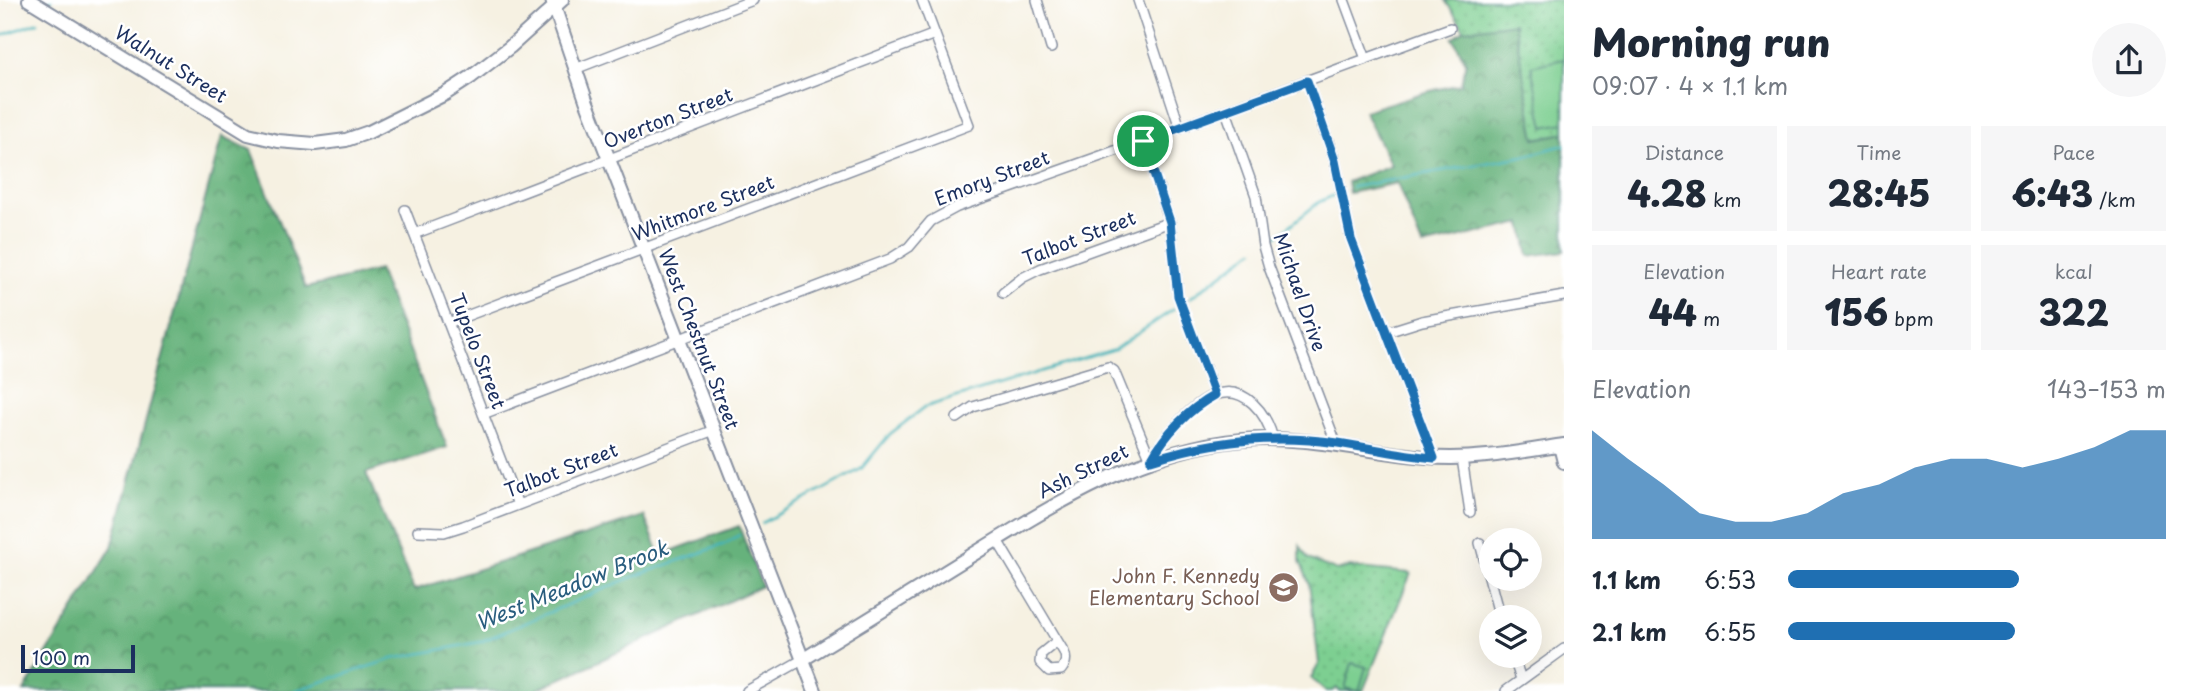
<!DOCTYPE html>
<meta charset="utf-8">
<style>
body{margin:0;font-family:"Playpen Sans",sans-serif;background:#f6f6f7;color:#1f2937;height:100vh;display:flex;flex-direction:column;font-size:26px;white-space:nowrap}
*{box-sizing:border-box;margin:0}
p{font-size:23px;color:#747a83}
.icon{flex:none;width:38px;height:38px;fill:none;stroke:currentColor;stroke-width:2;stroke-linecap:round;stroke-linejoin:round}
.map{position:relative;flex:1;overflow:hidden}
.details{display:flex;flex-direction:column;background:#fff;width:630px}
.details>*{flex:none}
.fabs{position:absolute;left:1479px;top:528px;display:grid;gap:14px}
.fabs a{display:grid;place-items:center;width:63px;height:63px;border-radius:50%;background:#fff;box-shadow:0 7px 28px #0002;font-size:35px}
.scale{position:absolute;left:21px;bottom:18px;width:114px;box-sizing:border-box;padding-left:7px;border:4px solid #1b2f5e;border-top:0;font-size:19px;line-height:24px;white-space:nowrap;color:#1b2f5e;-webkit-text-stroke:5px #fff;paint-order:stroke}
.pin{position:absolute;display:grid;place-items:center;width:60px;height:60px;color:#fff;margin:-30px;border:4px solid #fff;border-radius:50%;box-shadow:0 2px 7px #0007}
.round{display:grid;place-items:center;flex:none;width:74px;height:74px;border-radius:37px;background:#f6f6f7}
.summary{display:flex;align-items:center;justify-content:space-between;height:119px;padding:0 28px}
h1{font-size:38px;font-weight:800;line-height:52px}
.figures{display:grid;grid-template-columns:repeat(3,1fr);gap:10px;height:119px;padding:7px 28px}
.figures div{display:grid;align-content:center;border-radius:0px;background:#f6f6f7;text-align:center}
.figures b{font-size:35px;font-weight:800}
.figures small{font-size:19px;font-weight:400}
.figures p{font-size:19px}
.chart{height:196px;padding:14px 28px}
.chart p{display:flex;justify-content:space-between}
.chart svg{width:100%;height:126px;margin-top:7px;fill:#1f6fb2;opacity:.7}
ul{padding:0 28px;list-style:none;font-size:23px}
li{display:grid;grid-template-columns:112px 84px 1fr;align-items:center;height:52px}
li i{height:18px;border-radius:9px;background:#1f6fb2}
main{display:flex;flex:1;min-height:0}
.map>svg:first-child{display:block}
.grass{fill:url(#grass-dots);stroke:#4c7f78;stroke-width:2}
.forest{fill:url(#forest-crowns);stroke:#40706c;stroke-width:2}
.pitch{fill:#7dcf91;stroke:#4c7f78;stroke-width:2}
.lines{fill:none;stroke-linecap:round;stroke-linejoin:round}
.stream{stroke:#43b3ba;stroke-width:2.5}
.street-casing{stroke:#8890a0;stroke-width:12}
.secondary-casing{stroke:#8890a0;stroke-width:16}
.street{stroke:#fff;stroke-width:9}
.secondary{stroke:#fff;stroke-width:12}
.route-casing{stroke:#fff;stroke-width:14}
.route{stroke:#1f6fb2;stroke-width:9}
.labels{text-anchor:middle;stroke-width:5;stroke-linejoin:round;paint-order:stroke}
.street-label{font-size:19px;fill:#1b2f5e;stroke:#fff}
.education-label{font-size:19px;fill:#785e54;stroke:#fff;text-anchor:end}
.water-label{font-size:21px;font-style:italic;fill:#295d7e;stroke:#fff}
</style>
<main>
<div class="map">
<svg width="1564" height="691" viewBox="0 0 1564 691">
<defs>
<pattern id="grass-dots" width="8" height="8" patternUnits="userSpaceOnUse" patternTransform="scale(1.75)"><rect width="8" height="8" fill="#7dcf91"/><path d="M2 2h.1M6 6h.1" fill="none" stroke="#6bb27f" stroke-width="1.8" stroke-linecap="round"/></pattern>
<pattern id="forest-crowns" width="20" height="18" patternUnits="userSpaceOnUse" patternTransform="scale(1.75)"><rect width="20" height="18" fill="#66b27b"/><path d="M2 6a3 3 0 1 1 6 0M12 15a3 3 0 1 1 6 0" fill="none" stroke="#539168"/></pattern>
</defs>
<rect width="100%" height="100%" fill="#fff"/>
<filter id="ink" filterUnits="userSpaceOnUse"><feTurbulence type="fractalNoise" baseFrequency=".0143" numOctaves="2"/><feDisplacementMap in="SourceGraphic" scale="14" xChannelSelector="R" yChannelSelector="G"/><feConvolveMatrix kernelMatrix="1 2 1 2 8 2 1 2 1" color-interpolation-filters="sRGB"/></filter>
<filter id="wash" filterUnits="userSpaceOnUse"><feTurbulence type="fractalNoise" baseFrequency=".00686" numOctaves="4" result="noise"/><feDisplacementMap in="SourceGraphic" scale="28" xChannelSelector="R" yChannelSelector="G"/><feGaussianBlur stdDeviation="1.57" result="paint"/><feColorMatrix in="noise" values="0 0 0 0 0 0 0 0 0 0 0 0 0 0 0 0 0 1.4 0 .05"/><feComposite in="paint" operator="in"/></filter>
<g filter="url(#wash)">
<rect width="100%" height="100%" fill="#f6f1e2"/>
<path class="grass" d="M1445,0H1564V251L1529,256L1492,73Z
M1300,546L1308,559L1337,571L1349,567L1411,573L1363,691H1339L1337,688L1333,691H1326L1311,678L1319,664L1309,583L1300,561Z"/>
<path class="forest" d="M1514,23L1535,139L1564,133V251L1529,256L1522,223L1422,246L1397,183L1349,193L1347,182L1391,165L1364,111L1426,92L1461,84L1466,62L1453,38L1464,30Z
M222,136L251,150L306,288L379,270L447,447L366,473L414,590L644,516L660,555L739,526L762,586L534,691H24L112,547Z"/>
<path class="pitch" d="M1564,59V123L1544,127L1531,66Z
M1352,663L1366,667L1359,691L1345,688Z"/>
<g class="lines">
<path class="stream" d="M49,2L51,0
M0,36L38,22
M1352,187L1524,156L1564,145
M1271,241L1319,202L1337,194
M1190,298L1254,250
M762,523L861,469L890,434L925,407L1115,349L1174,309
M294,691L392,659L480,642L630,578L725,544L739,535"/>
</g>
</g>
<g filter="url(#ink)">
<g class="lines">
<defs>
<path id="street" d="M1037,0L1051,48
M1138,0L1180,128
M1344,0L1366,59
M575,69L753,0
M1307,81L1335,161L1351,239L1434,458
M1226,111L1256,196L1263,246L1269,267L1336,443
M1143,141L1170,222L1178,296L1215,395
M405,210L518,505
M414,234L935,34
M1003,293L1022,278L1040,269L1170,222
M448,323L969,125L922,0
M1387,332L1422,321L1564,296
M483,414L890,259L909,247L931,221L957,207L1143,141L1450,28
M957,418L973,407L1108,367L1114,371L1151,460
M1462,458L1470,512
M1151,460C1162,439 1192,403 1215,395C1245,384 1267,414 1273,439
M418,531L444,532L463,526L714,430
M997,540L1064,652C1067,659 1066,664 1061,670L1049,671L1040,662L1041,654L1057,641
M1480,543L1500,618
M1513,656L1521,679
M747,691L802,660
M1506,691L1564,649"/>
<path id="secondary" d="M29,0L248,134L278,141L315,144L346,140L369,132L445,94L471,77L510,47L562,0
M552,0L586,100L815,691
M1560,446L1564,462
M802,660C858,626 913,592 969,557C1053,505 1142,448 1243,440C1308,435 1364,452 1427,457C1473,461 1519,452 1564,445"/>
</defs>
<use href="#street" class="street-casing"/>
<use href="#secondary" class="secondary-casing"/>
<use href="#street" class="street"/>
<use href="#secondary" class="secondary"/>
</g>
</g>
<g class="lines" filter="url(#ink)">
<defs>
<path id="route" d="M1307,81L1335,161L1351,239L1434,458C1401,455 1370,448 1338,443C1273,434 1212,440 1151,460C1165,434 1189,409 1215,395L1178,296L1170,222L1143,141Z"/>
</defs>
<use href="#route" class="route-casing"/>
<use href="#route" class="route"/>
</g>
<defs>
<symbol id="school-disc" viewBox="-11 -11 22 22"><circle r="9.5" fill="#8d6e63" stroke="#fff"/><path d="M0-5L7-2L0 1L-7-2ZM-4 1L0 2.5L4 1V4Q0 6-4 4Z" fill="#fff"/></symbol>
</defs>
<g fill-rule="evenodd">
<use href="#school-disc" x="1266" y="570" width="35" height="35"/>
</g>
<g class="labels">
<g class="street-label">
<text transform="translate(171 64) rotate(32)" y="7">Walnut Street</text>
<text transform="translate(668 118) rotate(-21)" y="7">Overton Street</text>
<text transform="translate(992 178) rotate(-21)" y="7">Emory Street</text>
<text transform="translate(703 208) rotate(-21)" y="7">Whitmore Street</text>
<text transform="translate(1079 238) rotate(-21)" y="7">Talbot Street</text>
<text transform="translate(1300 292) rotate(71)" y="7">Michael Drive</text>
<text transform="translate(699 339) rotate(69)" y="7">West Chestnut Street</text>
<text transform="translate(478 351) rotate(69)" y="7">Tupelo Street</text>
<text transform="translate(561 470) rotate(-21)" y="7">Talbot Street</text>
<text transform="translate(1083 471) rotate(-26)" y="7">Ash Street</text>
</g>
<g class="education-label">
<text x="1260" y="583">John F. Kennedy<tspan x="1260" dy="22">Elementary School</tspan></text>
</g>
<g class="water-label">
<text transform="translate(572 586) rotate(-22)" y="7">West Meadow Brook</text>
</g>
</g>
</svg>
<div class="fabs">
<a><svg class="icon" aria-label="locate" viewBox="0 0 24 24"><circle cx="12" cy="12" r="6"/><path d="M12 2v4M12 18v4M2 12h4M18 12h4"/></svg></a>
<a><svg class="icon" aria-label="layers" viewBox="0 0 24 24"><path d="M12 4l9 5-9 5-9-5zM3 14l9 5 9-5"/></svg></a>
</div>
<div class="scale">100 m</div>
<div class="pin" style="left:1143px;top:141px;background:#1e9e55"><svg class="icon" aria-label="arrive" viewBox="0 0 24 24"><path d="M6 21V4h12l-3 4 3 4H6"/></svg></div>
</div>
<section class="details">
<div class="summary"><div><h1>Morning run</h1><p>09:07 · 4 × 1.1 km</p></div><a class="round"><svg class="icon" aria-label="share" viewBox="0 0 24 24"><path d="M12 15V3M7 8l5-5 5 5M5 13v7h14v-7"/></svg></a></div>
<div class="figures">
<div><p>Distance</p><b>4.28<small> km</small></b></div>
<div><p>Time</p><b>28:45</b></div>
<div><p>Pace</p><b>6:43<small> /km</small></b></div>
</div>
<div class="figures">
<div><p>Elevation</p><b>44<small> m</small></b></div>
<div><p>Heart rate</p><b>156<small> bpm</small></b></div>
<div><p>kcal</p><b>322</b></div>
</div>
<div class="chart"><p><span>Elevation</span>143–153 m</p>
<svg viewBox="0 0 160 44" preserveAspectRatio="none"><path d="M0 44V6L10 16L20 25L30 35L40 38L50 38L60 35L70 28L80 25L90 19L100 16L110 16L120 19L130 16L140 12L150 6L160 6V44z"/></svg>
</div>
<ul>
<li><b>1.1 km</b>6:53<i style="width:61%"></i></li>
<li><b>2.1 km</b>6:55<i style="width:60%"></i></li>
</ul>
</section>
</main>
